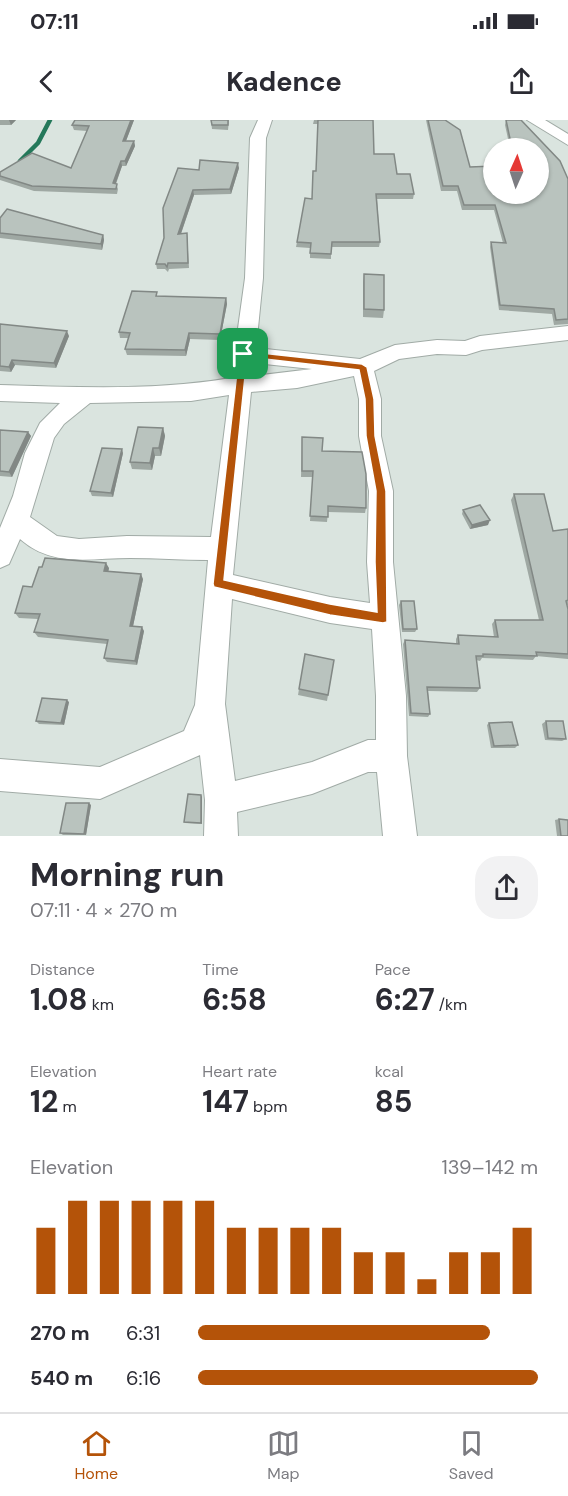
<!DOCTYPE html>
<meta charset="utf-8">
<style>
body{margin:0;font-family:"DM Sans",sans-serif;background:#f2f2f3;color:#2b2b33;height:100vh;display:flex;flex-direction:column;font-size:22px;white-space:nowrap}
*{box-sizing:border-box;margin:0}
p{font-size:20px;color:#7c7c81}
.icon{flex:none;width:33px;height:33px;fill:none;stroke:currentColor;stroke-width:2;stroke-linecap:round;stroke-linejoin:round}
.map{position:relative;height:716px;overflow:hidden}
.drawer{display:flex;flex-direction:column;background:#fff;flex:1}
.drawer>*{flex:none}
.needle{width:39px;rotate:3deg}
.controls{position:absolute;left:483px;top:18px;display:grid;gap:12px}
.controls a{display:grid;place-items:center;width:66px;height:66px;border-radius:50%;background:#fff;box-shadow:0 2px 4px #0004;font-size:30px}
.pin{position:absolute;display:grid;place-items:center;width:51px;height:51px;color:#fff;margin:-26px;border-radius:12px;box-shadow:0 3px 9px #0006}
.round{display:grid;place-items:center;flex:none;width:63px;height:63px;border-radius:24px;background:#f2f2f3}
.summary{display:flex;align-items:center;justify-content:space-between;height:102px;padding:0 30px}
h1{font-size:33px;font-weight:700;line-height:45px}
.stats{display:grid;grid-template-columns:repeat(3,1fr);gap:9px;height:102px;padding:6px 30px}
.stats div{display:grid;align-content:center}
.stats b{font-size:30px;font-weight:700}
.stats small{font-size:16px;font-weight:400}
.stats p{font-size:16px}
.chart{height:168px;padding:12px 30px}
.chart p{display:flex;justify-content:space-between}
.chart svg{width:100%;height:108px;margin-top:6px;stroke:#b45309;stroke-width:6}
ul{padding:0 30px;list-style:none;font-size:20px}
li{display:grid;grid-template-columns:96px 72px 1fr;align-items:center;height:45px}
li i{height:15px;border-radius:8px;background:#b45309}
.status{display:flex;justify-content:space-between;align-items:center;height:42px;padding:0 30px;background:#fff;direction:ltr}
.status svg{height:16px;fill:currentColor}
header{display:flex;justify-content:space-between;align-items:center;height:78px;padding:0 30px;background:#fff;font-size:27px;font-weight:700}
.tab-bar{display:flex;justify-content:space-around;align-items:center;height:84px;border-top:2px solid #e1e1e2;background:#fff;font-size:16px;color:#7c7c81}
.tab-bar a{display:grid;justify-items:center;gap:3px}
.tab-bar .current{color:#b45309}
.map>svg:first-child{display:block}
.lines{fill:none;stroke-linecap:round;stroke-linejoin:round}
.stream{stroke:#24785a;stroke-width:4.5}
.minor-casing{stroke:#a1aba6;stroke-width:2}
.minor{fill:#fff;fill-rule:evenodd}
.wall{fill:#9fa8a3}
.shaded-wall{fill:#828885}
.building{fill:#b9c3be;stroke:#828885;stroke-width:1.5}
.route{fill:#b45309;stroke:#fff;stroke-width:1.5;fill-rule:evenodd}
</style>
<div class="status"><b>07:11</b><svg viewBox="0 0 49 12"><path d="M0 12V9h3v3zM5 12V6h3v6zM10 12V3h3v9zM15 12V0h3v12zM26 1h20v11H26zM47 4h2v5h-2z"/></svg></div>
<header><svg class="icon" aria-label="back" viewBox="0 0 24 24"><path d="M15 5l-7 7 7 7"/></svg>Kadence<svg class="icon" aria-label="share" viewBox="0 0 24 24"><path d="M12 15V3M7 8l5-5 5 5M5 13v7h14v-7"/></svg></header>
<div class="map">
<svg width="568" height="716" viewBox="0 0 568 716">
<rect width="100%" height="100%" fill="#dae4df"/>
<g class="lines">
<path class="stream" d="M20,41L38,23L50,0"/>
<defs>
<path id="minor" d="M258,0H272L266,18L263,158L256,228L360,239L395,225L437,220L465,221L480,216L568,206V220L482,230L466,235L437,234L399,239L374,251L381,279V316L393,371V442L406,576L407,636L417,716H383L377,652H368L312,674L237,692L238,716H204L205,680L200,635L100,679L0,671V639L100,647L184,611L195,585L208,440C182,440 156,438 130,438C90,438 53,448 20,419L9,444L0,448V408L13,376L25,333L40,303L60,283L0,281V265C77,267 155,271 231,258L233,234L235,230L245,158L250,18ZM255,243L312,249L253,256ZM354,256L359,279V316L369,371L367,442L370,483L330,477L233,455L251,272L297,268ZM229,275L211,417L127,416L79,419L57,416L30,397L54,318L64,304L90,283L191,281ZM232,479L330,503L372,509L376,576V620H368L312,642L235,661L225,584Z
M527,0H545L568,14V25Z"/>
</defs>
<use href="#minor" class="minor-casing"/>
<use href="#minor" class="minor"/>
</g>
<path class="wall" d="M0,0H16L11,5H0Z
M75,0H134L126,21H134L135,26L126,46H122L116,64L118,69L117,74L34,71L0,60V52L71,48L87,11L74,10L72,5Z
M211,0H229L228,10L212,9Z
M314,0H373L374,34L397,54L414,74L413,79H377L380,122L379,127H331V139L310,138V128L296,127L297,122L312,79L316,51L318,4H313Z
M426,0H445L460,10L470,47L494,46V74H538V28H510L505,5L506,0H521L560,41L568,59V204L554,205L552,194L499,190L490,127L491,122L503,123L494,90H462L457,71H441Z
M239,48L231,74L194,75L181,114L187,113L189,148L169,149L168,152L165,149H157L156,144L164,118L199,50Z
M0,98L103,115L104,120L102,130L0,118Z
M364,154L384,190L383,198L363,197V162Z
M157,172V176L226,178L227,184L220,220L190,219L186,236L127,235L125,229L128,218H120L119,212Z
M0,204L69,216L56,248L15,245L11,252L0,251Z
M163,308L165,316L161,336H155L152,350L132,349L130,342Z
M0,310L28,312L31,316L12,357L0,356Z
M302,317L322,331L366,388L365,393L328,392L327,402L310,401L313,357H301Z
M123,333L113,377L92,376L90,371Z
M514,374L553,411L568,409V485H567L568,489V539L536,536L533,540L482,538L480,541L476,540L480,568L477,572L428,571L430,594L428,597L409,596L403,524L405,520L456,524V519L458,515L494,517L492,504L495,500H539L511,380Z
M463,390L488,405L470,409L462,394Z
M109,448L108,452L143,459L133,506L144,511L137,545L107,542L104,538L107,524L38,517L34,512L38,499L19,498L15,493L32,467Z
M401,481L417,509L415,512H402L399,485Z
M334,540L327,581L298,575L299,569Z
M69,582L64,605L39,604L36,601Z
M546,601L566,619L562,621L545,620L542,604Z
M489,603L518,625L515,628H491L487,605Z
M202,677V704L185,703L184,702Z
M91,685L86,715H63L60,713Z
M559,699L568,716H557L555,700Z"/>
<path class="shaded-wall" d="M9,0H16L11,5Z
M131,0H134L124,26L123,21Z
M134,21L135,26L126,46L125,41Z
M121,41L122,46L114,68L113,63Z
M238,43L239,48L231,74L230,69Z
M193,70L194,75L179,119L178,114Z
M103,115L104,120L102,130L101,124Z
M226,178L227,184L220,220V214Z
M67,211L69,216L56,248L54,243Z
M189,213L190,219L186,236L185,230Z
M12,240L15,245L11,252L9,247Z
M163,308L165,316L161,336L159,328Z
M28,312L31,316L12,357L9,352Z
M153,328L155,336L152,350L150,343Z
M122,329L123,333L113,377L111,373Z
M490,400L488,405L470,409L472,405Z
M106,443L109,448L107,457L104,451Z
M141,454L143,459L132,511L130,506Z
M142,507L144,511L137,545L135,541Z
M67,580L69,582L64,605L61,603Z
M201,675L202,677V704L201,703Z
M89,683L91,685L86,715L84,714Z"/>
<path class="building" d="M75,0H131L123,21H134L125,41H121L113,63L117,64L116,69L32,66L0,56V52L32,33L71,48L89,6L72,5Z
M211,0H228V5H212Z
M318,0H373L374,34H394L397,54H410L414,74H376L380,122H332L331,134L310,133L311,123L297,122L305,78L312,79L313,51H316Z
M428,0H445L460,10L470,47L494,46V74H538V28H512L506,0H521L560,41L568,59V199L556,200L554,189L500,185L491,122L506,123L495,85H464L458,66H443Z
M200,40L238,43L230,69L193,70L178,114L187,113L188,143H168L167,147L165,144H156L164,118L163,88L178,48L199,50Z
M7,89L103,115L101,124L0,113V98Z
M364,154L384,155V190L364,189Z
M132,171L157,172L156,176L226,178L220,214L189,213L185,230L125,229L130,213L119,212Z
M0,204L67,211L54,243L12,240L9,247L0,246Z
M138,307L163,308L159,328H153L150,343L130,342Z
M0,310L28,312L9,352L0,351Z
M302,317L323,318L322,331L362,332L366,354V388L328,386V397L310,396L313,351H302Z
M102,328L122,329L111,373L90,371Z
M514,374H544L553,411L568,409V480L566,481L568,489V534L536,532L537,536L483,534V536H476L480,568L427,567L430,594L411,593L405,520L459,524L458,515L498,517L495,500H543Z
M480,385L490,400L472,405L463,390Z
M45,438L106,443L104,451L141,454L130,506L142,507L135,541L104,538L108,520L34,512L40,494L15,493L23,466L32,467L39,447H42Z
M401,481H414L417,509H403Z
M305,534L334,540L328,575L299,569Z
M42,578L67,580L61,603L36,601Z
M546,601H563L566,619L548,618Z
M512,602L518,625L494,626L489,603Z
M188,674L201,675V703L184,702Z
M66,683H89L84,714L60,713Z
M559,699L568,700V716H561Z"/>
<path class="route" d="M243,231L362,244L367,247L374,279L375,316L386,371L387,502L383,503L330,495L214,467L213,464L239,234ZM247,237L359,250L365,279L366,316L376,371L375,442L377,492L330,484L224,460Z"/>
</svg>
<div class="controls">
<a><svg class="needle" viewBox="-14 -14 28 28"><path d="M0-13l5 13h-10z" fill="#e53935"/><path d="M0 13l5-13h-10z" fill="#7c7c81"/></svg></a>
</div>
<div class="pin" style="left:243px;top:234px;background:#1e9e55"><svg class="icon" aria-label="arrive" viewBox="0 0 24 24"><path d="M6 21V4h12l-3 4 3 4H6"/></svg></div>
</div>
<section class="drawer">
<div class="summary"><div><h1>Morning run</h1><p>07:11 · 4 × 270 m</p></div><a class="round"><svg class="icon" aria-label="share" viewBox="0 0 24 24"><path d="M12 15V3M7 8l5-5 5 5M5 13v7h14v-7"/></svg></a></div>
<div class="stats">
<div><p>Distance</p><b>1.08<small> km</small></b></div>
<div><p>Time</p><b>6:58</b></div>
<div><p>Pace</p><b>6:27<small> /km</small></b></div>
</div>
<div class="stats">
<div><p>Elevation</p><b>12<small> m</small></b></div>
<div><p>Heart rate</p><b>147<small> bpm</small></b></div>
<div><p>kcal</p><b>85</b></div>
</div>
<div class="chart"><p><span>Elevation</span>139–142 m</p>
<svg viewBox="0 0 160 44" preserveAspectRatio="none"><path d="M5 44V17M15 44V6M25 44V6M35 44V6M45 44V6M55 44V6M65 44V17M75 44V17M85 44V17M95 44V17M105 44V27M115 44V27M125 44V38M135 44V27M145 44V27M155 44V17"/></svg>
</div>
<ul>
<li><b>270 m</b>6:31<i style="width:86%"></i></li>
<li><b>540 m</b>6:16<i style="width:100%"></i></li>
</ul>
</section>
<nav class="tab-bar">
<a class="current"><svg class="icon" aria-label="home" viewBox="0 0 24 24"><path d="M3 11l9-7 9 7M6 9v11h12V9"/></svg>Home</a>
<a><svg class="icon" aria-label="map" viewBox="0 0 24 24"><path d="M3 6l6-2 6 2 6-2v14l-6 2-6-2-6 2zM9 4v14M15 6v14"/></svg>Map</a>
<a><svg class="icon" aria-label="saved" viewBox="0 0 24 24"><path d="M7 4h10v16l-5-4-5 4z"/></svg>Saved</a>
</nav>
